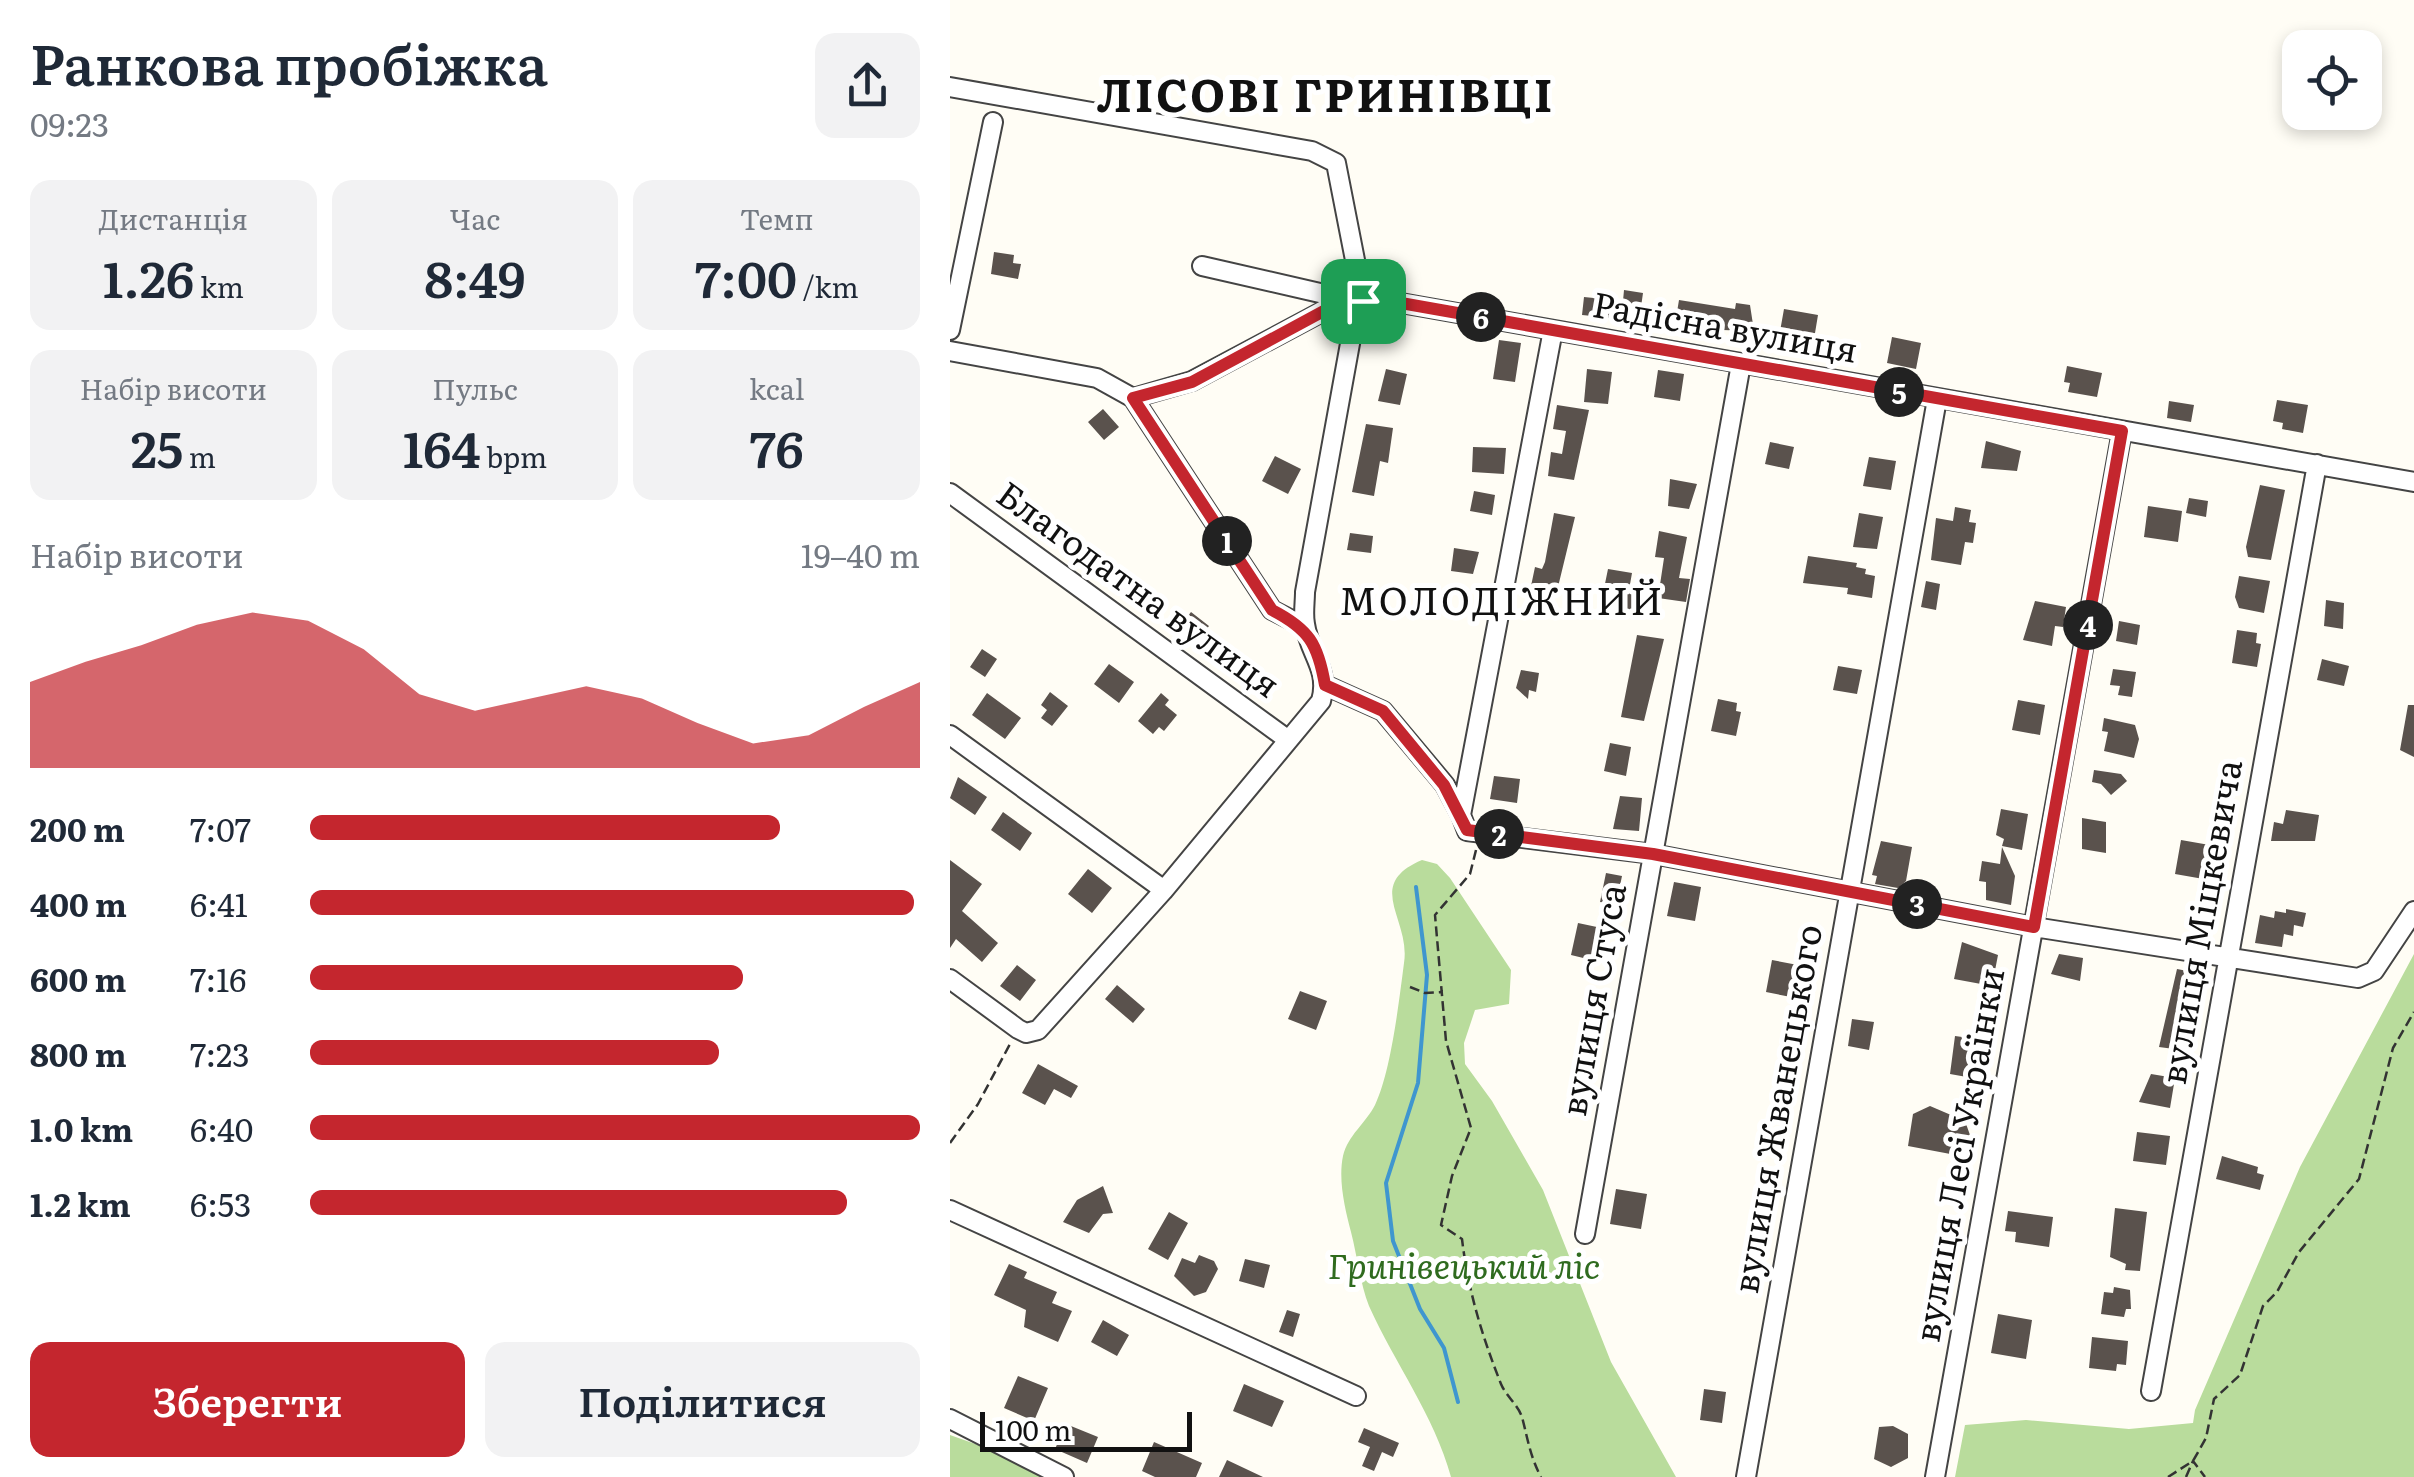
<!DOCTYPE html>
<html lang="uk">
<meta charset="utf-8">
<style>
body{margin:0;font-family:Literata,serif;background:#f2f2f3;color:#1f2937;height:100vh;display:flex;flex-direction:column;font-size:38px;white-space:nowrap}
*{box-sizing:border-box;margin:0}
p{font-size:32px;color:#747a83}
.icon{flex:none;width:55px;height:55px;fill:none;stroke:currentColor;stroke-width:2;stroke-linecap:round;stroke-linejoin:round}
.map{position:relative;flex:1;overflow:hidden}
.drawer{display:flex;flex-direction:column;background:#fff;width:950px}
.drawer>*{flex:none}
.fabs{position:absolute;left:1332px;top:30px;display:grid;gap:20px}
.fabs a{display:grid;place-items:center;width:100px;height:100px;border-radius:20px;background:#fff;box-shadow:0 5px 15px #0003;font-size:50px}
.scale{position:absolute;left:30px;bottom:25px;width:212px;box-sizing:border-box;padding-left:10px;border:5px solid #111;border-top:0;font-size:28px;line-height:35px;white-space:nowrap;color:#111;-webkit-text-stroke:8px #fff;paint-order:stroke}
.pin{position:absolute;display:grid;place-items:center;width:85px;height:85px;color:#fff;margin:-42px;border-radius:20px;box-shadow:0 5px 15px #0006}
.km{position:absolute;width:50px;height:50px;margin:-25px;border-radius:50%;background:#222;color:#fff;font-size:28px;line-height:50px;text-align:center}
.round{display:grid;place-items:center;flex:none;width:105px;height:105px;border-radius:20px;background:#f2f2f3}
.headline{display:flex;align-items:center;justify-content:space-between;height:170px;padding:0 30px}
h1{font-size:55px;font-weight:600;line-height:75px}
.metrics{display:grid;grid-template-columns:repeat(3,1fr);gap:15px;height:170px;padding:10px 30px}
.metrics div{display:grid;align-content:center;border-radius:20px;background:#f2f2f3;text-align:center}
.metrics b{font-size:50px;font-weight:600}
.metrics small{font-size:28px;font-weight:400}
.metrics p{font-size:28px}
.chart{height:280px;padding:20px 30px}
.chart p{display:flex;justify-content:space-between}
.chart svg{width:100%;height:180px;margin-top:10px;fill:#c4262e;opacity:.7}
.action{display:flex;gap:20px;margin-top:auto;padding:20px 30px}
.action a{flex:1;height:115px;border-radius:20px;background:#c4262e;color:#fff;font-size:40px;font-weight:600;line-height:115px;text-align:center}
.action a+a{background:#f2f2f3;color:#1f2937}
ul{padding:0 30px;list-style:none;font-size:32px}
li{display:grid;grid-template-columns:160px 120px 1fr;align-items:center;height:75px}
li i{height:25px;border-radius:12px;background:#c4262e}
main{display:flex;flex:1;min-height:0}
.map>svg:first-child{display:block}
.forest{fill:#b9dc9c}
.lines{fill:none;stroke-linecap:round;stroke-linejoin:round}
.stream{stroke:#3f96cf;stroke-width:4}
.building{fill:#5a524d}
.minor-casing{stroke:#444;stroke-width:22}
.path{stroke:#333;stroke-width:2.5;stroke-dasharray:10 5;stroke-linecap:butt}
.minor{stroke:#fff;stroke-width:18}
.route-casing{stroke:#fff;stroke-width:20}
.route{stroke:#c4262e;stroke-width:12}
.labels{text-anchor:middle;stroke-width:10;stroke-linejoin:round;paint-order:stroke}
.street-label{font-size:35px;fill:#111;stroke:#fff}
.park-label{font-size:35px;font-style:italic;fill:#2f6b1f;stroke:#fff}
.neighbourhood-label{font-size:38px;letter-spacing:2.5px;fill:#111;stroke:#fff}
.district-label{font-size:45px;font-weight:bold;letter-spacing:2.5px;fill:#111;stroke:#fff}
</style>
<main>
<section class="drawer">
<div class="headline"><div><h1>Ранкова пробіжка</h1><p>09:23</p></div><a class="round"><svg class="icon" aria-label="share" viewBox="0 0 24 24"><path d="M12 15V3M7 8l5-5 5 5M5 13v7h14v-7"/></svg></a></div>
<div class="metrics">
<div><p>Дистанція</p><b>1.26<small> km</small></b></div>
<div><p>Час</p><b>8:49</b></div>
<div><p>Темп</p><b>7:00<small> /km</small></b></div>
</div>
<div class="metrics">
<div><p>Набір висоти</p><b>25<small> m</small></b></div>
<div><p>Пульс</p><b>164<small> bpm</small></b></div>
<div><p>kcal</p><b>76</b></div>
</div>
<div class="chart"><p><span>Набір висоти</span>19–40 m</p>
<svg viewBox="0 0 160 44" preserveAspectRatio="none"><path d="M0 44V23L10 18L20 14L30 9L40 6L50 8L60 15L70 26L80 30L90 27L100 24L110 27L120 33L130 38L140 36L150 29L160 23V44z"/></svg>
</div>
<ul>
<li><b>200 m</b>7:07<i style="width:77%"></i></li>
<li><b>400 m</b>6:41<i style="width:99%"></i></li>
<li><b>600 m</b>7:16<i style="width:71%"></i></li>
<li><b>800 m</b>7:23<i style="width:67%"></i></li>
<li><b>1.0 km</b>6:40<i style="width:100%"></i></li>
<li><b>1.2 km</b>6:53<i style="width:88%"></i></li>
</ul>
<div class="action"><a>Зберегти</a><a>Поділитися</a></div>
</section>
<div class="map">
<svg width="1464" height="1477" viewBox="0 0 1464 1477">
<rect width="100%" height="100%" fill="#fffdf5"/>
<path class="forest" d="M472,860L487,864L500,878L561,970L559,1004L525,1010L514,1043L515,1064L542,1101L593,1190L661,1362L726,1477H501C484,1415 445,1364 419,1306C410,1283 407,1255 401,1232C395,1209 388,1180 393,1156C398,1135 416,1123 425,1105C441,1072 449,1001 454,963C461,919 413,885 472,860Z
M1464,954V1477H1005L1015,1425L1076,1420L1179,1429L1243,1423L1245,1410L1350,1167Z
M0,1435L62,1457L98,1477H0Z"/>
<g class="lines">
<path class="stream" d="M466,887L477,975L468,1083L436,1183L443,1241L470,1309L494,1348L508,1402"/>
</g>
<path class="building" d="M44,252L64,255L63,263L71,264L68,279L41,274Z
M674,290L693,293L690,314L663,310V318L632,315L634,297L673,301Z
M729,300L785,309L786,303L800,305L804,331L772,330L773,325L736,319L737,314L727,312Z
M834,309L868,315L863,345L857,344L856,349L834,345L835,339L829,337Z
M942,337L971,343L966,369L937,363Z
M549,340L571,343L565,382L543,379Z
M1117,366L1152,373L1147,397L1118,392L1120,383L1114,382Z
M436,369L457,374L450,405L428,401Z
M637,369L662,372L658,404L634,402Z
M708,370L734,374L730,401L704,397Z
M1327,400L1358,405L1353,433L1332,429L1333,423L1323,421Z
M1219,401L1244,405L1241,422L1217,418Z
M607,405L639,410L624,480L598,476L601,452L612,454L616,431L603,429Z
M153,409L169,427L154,440L138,422Z
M416,424L443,428L438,463L430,461L424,496L402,492Z
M1036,441L1071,451L1067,471L1031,468Z
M820,442L844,447L839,469L815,464Z
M523,447L556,448L554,474L522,472Z
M325,456L351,469L338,494L312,481Z
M919,457L946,461L941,490L913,486Z
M720,479L747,484L739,509L718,506Z
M1310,485L1335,490L1321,560L1298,557L1296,547Z
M524,491L545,495L542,515L520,511Z
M1239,498L1258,501L1256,517L1236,513Z
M1198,506L1232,511L1228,542L1194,537Z
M1005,507L1021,510L1019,522L1026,523L1023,543L1015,542L1011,565L981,560L986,518L1003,521Z
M604,513L625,517L607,591L581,586L585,567L592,569L595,562Z
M909,513L933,517L927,549L903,547Z
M709,531L737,537L729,578L740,579L736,602L708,598L714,558L705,557Z
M400,533L423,536L421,553L397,550Z
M504,548L529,552L523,574L501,571Z
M858,556L907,563L906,567L916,569L915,574L925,576L922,598L897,594L898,588L853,583Z
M658,569L682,573L679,590L695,593L691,620L649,613Z
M1289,576L1320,581L1314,613L1289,608L1285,597Z
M976,581L990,584L986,610L971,607Z
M1376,600L1394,603L1393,629L1374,626Z
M1085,601L1116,607L1113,627L1105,626L1102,646L1073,640Z
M241,612L259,626L245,644L227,630Z
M1169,621L1190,625L1187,645L1166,641Z
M1287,630L1307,633L1306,643L1311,644L1307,667L1282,663Z
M687,635L714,639L694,721L671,717Z
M32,649L47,659L35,677L20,667Z
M1372,659L1399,666L1394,686L1367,680Z
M159,664L184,682L169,703L144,684Z
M888,666L912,670L907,694L883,690Z
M1163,669L1186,672L1182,697L1168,695L1170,686L1160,685Z
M571,670L589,673L586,692L579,690L578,699L566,688Z
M100,692L118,706L102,726L91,718L97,710L91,705Z
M37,693L71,718L55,739L22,715Z
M211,693L219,700L215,705L227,715L214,731L209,727L203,734L188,721Z
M768,699L787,703L786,711L791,712L786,736L761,731Z
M1068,700L1095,705L1090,735L1062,730Z
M1458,705H1464V757L1450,750Z
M1154,718L1185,725L1189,739L1184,758L1154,751L1158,732L1152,731Z
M660,743L681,747L676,776L654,771Z
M1144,770L1171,774L1177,781L1161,795L1151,784L1142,782Z
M544,776L570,779L567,803L540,799Z
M8,777L37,797L25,815L0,798Z
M670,796L692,798L689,831L663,829Z
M1051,809L1078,814L1072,850L1052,846L1054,839L1046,835Z
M1336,810L1369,815L1365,841H1321L1324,822L1333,824Z
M53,812L82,833L70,851L41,830Z
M1132,818L1156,822V853L1132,849Z
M1231,840L1271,847L1265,881L1225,874Z
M931,841L962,847L956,881L948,888L925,884L927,876L922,875Z
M1052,847L1065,876L1061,905L1036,900V882L1029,881L1032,861L1050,864Z
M0,860L32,884L12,911L48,943L32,962L6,939L0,948Z
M138,869L162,888L142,913L118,894Z
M656,873L672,876L666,905L650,902Z
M724,882L751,887L745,921L717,916Z
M1336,909L1356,913L1353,927L1344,925L1343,936L1334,934L1332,947L1305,943L1310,915L1324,918L1325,911L1336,913Z
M628,923L661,930L654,963L621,955Z
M1012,942L1048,955L1042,986L1004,979Z
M1109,954L1133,958L1130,981L1101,974Z
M822,960L853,966L846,998L816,992Z
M67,965L86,980L70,1001L50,986Z
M1227,969L1253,974L1247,1004L1243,1003L1239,1040L1224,1049L1209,1047Z
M167,985L195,1009L183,1023L155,999Z
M350,991L377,1001L366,1030L338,1019Z
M902,1019L924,1022L919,1050L898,1046Z
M1005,1036L1034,1040L1028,1079L1000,1074Z
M88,1064L128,1086L121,1098L104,1089L95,1105L72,1093Z
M1201,1074L1225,1078L1220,1108L1189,1102Z
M980,1106L1015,1121L1020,1135L1011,1156L958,1146L963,1114Z
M1187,1132L1220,1136L1216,1165L1183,1161Z
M1272,1156L1308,1167L1307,1173L1314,1175L1310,1190L1266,1179Z
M153,1186L163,1213L153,1214L139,1233L113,1222L127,1200Z
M666,1189L697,1194L691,1229L660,1224Z
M1165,1208L1197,1212L1190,1271L1175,1270L1176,1264L1160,1257Z
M1058,1211L1103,1217L1099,1247L1065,1242L1066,1232L1055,1231Z
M219,1212L238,1223L218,1260L198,1249Z
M249,1255L264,1261L268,1269L256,1292L244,1296L224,1276L232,1258L245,1263Z
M295,1259L320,1265L314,1288L289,1281Z
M59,1264L77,1272L74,1278L107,1292L102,1303L122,1311L108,1342L74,1327L76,1310L44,1295Z
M1164,1287L1180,1290L1181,1309H1176L1174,1317L1151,1314L1154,1292L1163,1293Z
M337,1310L350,1314L343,1337L329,1332Z
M1048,1314L1082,1320L1076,1359L1041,1353Z
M153,1320L179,1335L167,1356L141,1342Z
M1142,1337L1178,1341L1176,1365L1167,1364L1166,1371L1139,1368Z
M68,1376L98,1388L84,1421L54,1408Z
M294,1384L334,1401L322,1427L283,1411Z
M754,1389L776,1392L772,1423L750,1420Z
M116,1424L148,1437L137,1463L105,1449Z
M943,1426L958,1434V1458L941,1467L924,1459L929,1427Z
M414,1428L449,1443L443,1457L432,1452L424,1471L412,1466L420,1447L408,1442Z
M204,1442L252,1463L246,1477H205L192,1471Z
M277,1460L313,1477H269Z"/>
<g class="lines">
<defs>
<path id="minor" d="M0,87L362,151L386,163L413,301L405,316L355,592C355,602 353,614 355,624C359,654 380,669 371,701L214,890L88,1030L76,1033L68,1029L0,979
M252,266L396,299L434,300L1464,482
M0,330L43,122
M603,330L511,815L517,831L703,854L1084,927L1408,978L1424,971L1464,911
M0,351L147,378L183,398L322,610L355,627
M183,398L242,381L396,299
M0,493L337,739
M375,685L433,711L495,785L511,815
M0,735L214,890
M0,1210L406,1396
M635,1234L791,364
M1201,1391L1367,464
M0,1419L114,1477
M796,1477L987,399
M985,1477L1172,431"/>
</defs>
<use href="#minor" class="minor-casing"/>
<path class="path" d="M526,850L520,874L485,915L496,1041L521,1128L502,1176L491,1225L512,1239C518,1290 532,1336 551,1384C556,1396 568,1405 572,1417C578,1440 580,1456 591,1477
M460,987L475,993L493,992
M0,1143L28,1104L60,1044
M1218,1477L1243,1461L1256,1438L1264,1399L1290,1375L1313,1306L1327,1292L1349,1252L1409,1179L1443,1048L1464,1012
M1236,1477L1243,1461L1255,1477"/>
<use href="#minor" class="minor"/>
</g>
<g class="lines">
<defs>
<path id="route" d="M396,299L434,300L1172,431L1084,927L703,854L517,830L494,785L433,711L375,685C368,644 359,629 322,610L183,398L242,382Z"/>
</defs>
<use href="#route" class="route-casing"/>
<use href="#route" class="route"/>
</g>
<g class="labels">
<g class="street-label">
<text transform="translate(775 328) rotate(10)" y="12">Радісна вулиця</text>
<text transform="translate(188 590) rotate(36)" y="12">Благодатна вулиця</text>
<text transform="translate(1252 922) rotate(-80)" y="12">вулиця Міцкевича</text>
<text transform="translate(644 1000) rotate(-80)" y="12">вулиця Стуса</text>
<text transform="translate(828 1109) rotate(-80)" y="12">вулиця Жванецького</text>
<text transform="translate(1010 1155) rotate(-80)" y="12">вулиця Лесі Українки</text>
</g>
<g class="park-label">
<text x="514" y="1279">Гринівецький ліс</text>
</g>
<g class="neighbourhood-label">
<text x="552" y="615">МОЛОДІЖНИЙ</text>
</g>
<g class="district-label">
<text x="376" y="112">ЛІСОВІ ГРИНІВЦІ</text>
</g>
</g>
</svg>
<div class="fabs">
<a><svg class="icon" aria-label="locate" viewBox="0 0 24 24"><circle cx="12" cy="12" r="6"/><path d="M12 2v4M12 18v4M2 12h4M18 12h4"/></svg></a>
</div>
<div class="scale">100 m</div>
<div class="pin" style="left:413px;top:301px;background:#1e9e55"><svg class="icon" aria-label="arrive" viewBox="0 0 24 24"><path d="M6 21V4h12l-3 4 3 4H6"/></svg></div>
<b class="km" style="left:277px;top:541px">1</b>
<b class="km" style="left:549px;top:834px">2</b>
<b class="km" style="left:967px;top:904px">3</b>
<b class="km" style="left:1138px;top:625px">4</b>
<b class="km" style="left:949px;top:392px">5</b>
<b class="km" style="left:531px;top:317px">6</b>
</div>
</main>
